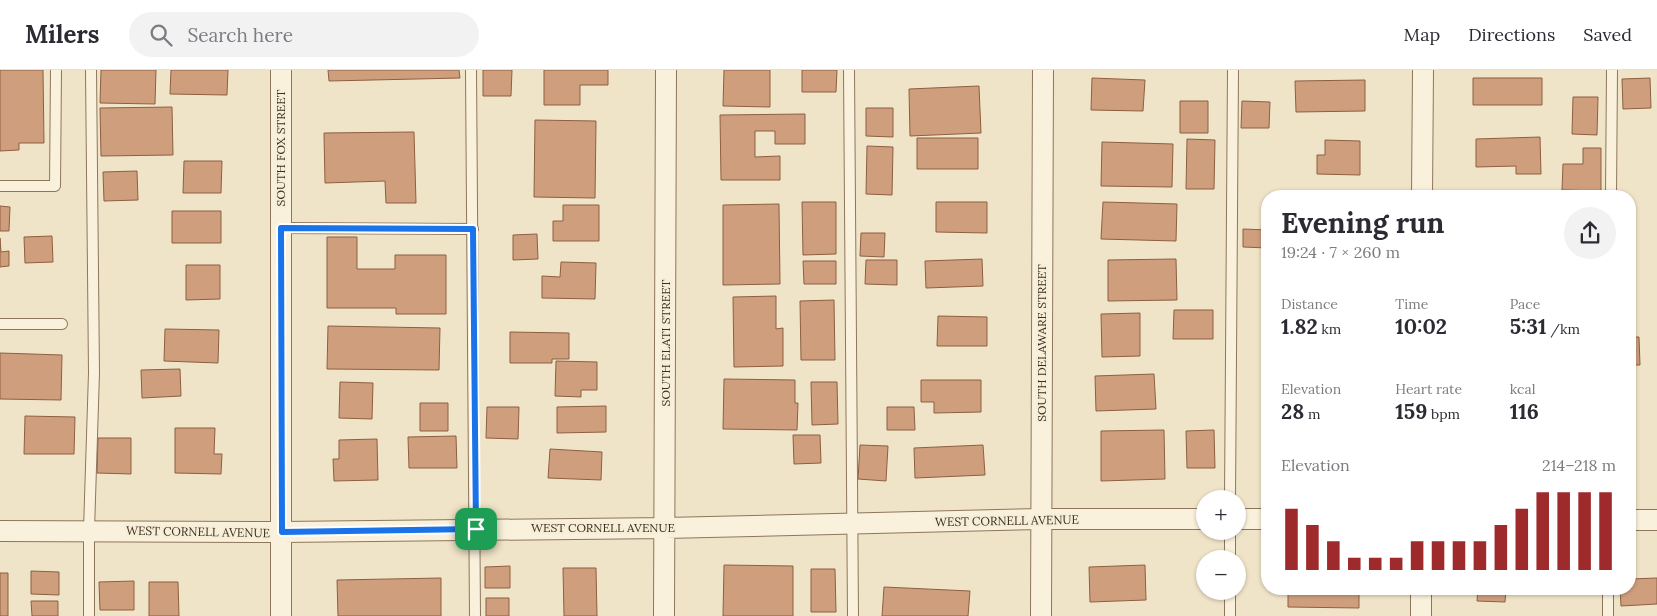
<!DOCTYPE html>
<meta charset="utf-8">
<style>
body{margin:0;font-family:Lora,serif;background:#f2f2f3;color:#2b2b33;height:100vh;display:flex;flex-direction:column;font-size:19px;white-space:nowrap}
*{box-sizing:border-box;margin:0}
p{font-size:16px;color:#7c7c81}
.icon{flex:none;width:28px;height:28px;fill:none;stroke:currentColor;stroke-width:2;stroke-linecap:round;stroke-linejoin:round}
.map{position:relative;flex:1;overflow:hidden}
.drawer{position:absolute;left:1261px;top:120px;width:375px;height:405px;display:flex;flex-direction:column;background:#fff;border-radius:20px;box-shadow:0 1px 4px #0004}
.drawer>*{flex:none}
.tools{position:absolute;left:1196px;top:420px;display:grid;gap:10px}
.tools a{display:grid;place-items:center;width:50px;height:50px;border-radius:50%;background:#fff;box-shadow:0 1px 4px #0004;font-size:25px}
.pin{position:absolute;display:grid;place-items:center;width:42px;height:42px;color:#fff;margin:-21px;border-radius:10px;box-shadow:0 2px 8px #0006}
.round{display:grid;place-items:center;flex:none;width:52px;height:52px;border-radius:26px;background:#f2f2f3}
.headline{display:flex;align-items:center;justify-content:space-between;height:85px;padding:0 20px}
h1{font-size:28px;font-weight:800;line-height:38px}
.stats{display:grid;grid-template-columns:repeat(3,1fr);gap:8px;height:85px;padding:5px 20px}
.stats div{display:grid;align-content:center}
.stats b{font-size:21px;font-weight:800}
.stats small{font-size:14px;font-weight:400}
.stats p{font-size:14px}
.chart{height:140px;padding:10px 20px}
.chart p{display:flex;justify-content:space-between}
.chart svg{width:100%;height:90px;margin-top:5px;stroke:#9e2a2b;stroke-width:6}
header{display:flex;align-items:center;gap:30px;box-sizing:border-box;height:70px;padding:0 25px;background:#fff;border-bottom:1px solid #e1e1e2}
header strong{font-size:24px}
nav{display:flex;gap:28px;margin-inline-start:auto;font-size:18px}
.search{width:350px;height:45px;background:#f2f2f3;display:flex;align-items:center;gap:12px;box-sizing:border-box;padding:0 18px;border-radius:28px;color:#7c7c81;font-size:19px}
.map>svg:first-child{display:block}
.building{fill:#cf9f7d;stroke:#8d5f41}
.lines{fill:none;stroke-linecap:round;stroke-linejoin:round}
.lane-casing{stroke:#8d765c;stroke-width:12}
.street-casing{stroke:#8d765c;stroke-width:22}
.lane{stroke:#faf1dc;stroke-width:10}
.street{stroke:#faf1dc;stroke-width:20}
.route-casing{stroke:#fff;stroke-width:10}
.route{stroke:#1a73e8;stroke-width:6}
.labels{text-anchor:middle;stroke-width:5;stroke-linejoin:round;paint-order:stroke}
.street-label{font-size:12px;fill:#3d2e20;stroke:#f7eed8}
</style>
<header>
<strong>Milers</strong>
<div class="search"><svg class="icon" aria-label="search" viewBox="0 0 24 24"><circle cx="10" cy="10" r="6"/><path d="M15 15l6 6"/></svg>Search here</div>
<nav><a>Map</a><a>Directions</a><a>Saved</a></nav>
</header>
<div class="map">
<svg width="1657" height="546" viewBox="0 0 1657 546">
<rect width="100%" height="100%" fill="#f0e4c8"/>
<path class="building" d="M0,0H43L44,73H19V80L0,81Z
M101,0H156L155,34L100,33Z
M171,0H228L227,25L170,24Z
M328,0H459L460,8L329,11Z
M483,0H512L511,26H483Z
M544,0H608V15H580V35H544Z
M724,0H770V37L723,36Z
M802,0H837L836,22H802Z
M1092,8L1145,10L1143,41L1091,40Z
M1473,8H1542V35H1473Z
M1650,8L1651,38L1623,39L1622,9Z
M1365,10V41L1296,42L1295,11Z
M979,16L981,63L910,66L909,19Z
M1573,27H1598L1597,65L1572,64Z
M1180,31H1208V63H1180Z
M1242,31L1270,32L1269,58H1241Z
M172,37L173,85L101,86L100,38Z
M866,38H893V67L866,66Z
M805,44V74H775V61H755V87L780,86V110H721L720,45Z
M535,50L596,51L595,128L534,127Z
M414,62L416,133H386L385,111L325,113L324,63Z
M1540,67L1541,104H1516V96L1476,97V69Z
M917,68H978V99H917Z
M1187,69L1215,70L1214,119H1186Z
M1325,70L1360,71V105L1317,104V85H1325Z
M1102,72L1173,74L1172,117L1101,116Z
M867,76L893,77L892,125L866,124Z
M1583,78H1601V121L1562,120L1563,94H1583Z
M184,91H222L221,123H183Z
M137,101L138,130L104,131L103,102Z
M1367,122V126H1305V123Z
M802,132H836V184L803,185Z
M936,132H987V163L936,162Z
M1103,132L1177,134L1176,171L1101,169Z
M779,134L780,214L723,215V135Z
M563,135H599V171H553V151H563Z
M0,136L10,137L9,161H0Z
M172,141H221V173H172Z
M1243,159L1268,160V178L1243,177Z
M861,163H885L884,187L860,186Z
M537,164L538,189L513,190V165Z
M52,166L53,192L25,193L24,167Z
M327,167H357V199H395V185H446V244H396V238H327Z
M0,168L1,182L9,181V196L0,197Z
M982,189L983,216L926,218L925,191Z
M1176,189L1177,230L1108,231V190Z
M866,190H897V215L865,214Z
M803,191H836V214H804Z
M561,192L596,193L595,229L542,228V206L560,207Z
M186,195H220V229L186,230Z
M776,226V259L783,258V296L734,297L733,227Z
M834,230L835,290H801L800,231Z
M1174,240H1213V269H1173Z
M1140,243V286L1102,287L1101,244Z
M938,246L987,247V276H937Z
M328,256L440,258L439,300L327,299Z
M165,259L219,260L218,293L164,291Z
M510,262L569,263V289H552V293H510Z
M1630,267H1639L1640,295H1630Z
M0,283L62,285L61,330L0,329Z
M556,291L597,292V320H581V327L555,326Z
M180,299L181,326L142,328L141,300Z
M1154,304L1156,339L1096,341L1095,306Z
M724,309L795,310V333H798L797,360L723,359Z
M921,310H981V342L934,343V332H921Z
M340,312L373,313L372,349L339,348Z
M811,312H837L838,354L812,355Z
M420,333H448V361H420Z
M606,336V362L557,363V337Z
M487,337H519L518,369L486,368Z
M887,337H914L915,360H887Z
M25,346L75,347L74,384H24Z
M1263,351H1268V386H1263Z
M175,358H215L214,384H222L221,404L175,403Z
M1164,360L1165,409L1101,411V361Z
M1214,360L1215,398H1187L1186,361Z
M793,365H820L821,393L794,394Z
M456,366L457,398H409L408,367Z
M98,368H131V404L97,403Z
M377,369L378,410L334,411L333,389H339V370Z
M860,375L888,376L886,411L858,409Z
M983,375L985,405L915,408L914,378Z
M550,379L602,382L601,410L548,408Z
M724,495L793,496V546H723Z
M1145,495L1146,530L1090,532L1089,497Z
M510,496V518H485V497Z
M563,498H596L597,546H564Z
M811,499H835L836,542H811Z
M31,501L59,502V525L31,524Z
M0,503H8V546H0Z
M441,508V546H338L337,510Z
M1657,508V534L1621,536L1620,519H1630V509Z
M134,511V540H100L99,512Z
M149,512H178L179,546H149Z
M884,517L970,521L968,546H882Z
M1288,519H1359V538L1288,537Z
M1478,519H1506L1505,532L1477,531Z
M486,528H509V546H486Z
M31,531H58V546H32Z"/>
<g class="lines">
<defs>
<path id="lane" d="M471,0L475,546
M849,0L853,546
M0,116H55L56,0
M1611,126L1612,0
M281,158L473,159
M0,254H62
M1230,429L1233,0
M1230,461V489
M1608,519V546
M1230,521V546
M89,546V460L94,303L91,0"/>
<path id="street" d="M281,0V546
M1422,126L1423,0
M1238,449H1268
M1630,450H1657
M0,461L282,462L665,458L1041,449H1205
M664,546L666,0
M1041,546L1043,0
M1421,546V519"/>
</defs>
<use href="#lane" class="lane-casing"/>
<use href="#street" class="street-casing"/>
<use href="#lane" class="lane"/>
<use href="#street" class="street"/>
</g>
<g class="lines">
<defs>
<path id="route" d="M281,158L473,159L476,459L282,462Z"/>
</defs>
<use href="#route" class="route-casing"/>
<use href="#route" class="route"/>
</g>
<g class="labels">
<g class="street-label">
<text transform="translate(281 78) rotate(-90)" y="4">SOUTH FOX STREET</text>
<text transform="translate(666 273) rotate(-90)" y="4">SOUTH ELATI STREET</text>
<text transform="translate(1042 273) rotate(-90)" y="4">SOUTH DELAWARE STREET</text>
<text transform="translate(1007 451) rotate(-1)" y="4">WEST CORNELL AVENUE</text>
<text x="603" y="462">WEST CORNELL AVENUE</text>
<text transform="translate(198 462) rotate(1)" y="4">WEST CORNELL AVENUE</text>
</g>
</g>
</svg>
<div class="tools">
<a>+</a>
<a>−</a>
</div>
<div class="pin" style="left:476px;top:459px;background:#1e9e55"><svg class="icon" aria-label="arrive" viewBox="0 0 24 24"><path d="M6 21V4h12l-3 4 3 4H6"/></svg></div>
<section class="drawer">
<div class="headline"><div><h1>Evening run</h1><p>19:24 · 7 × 260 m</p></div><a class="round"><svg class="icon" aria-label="share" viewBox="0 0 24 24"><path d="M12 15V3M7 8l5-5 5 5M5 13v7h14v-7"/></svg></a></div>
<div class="stats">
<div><p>Distance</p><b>1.82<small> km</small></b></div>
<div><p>Time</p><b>10:02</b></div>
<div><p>Pace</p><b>5:31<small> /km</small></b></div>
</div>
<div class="stats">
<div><p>Elevation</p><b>28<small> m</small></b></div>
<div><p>Heart rate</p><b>159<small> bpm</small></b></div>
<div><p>kcal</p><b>116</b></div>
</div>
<div class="chart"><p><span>Elevation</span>214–218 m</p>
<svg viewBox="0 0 160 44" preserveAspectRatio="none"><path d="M5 44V14M15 44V22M25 44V30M35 44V38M45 44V38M55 44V38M65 44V30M75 44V30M85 44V30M95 44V30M105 44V22M115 44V14M125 44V6M135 44V6M145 44V6M155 44V6"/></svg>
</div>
</section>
</div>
